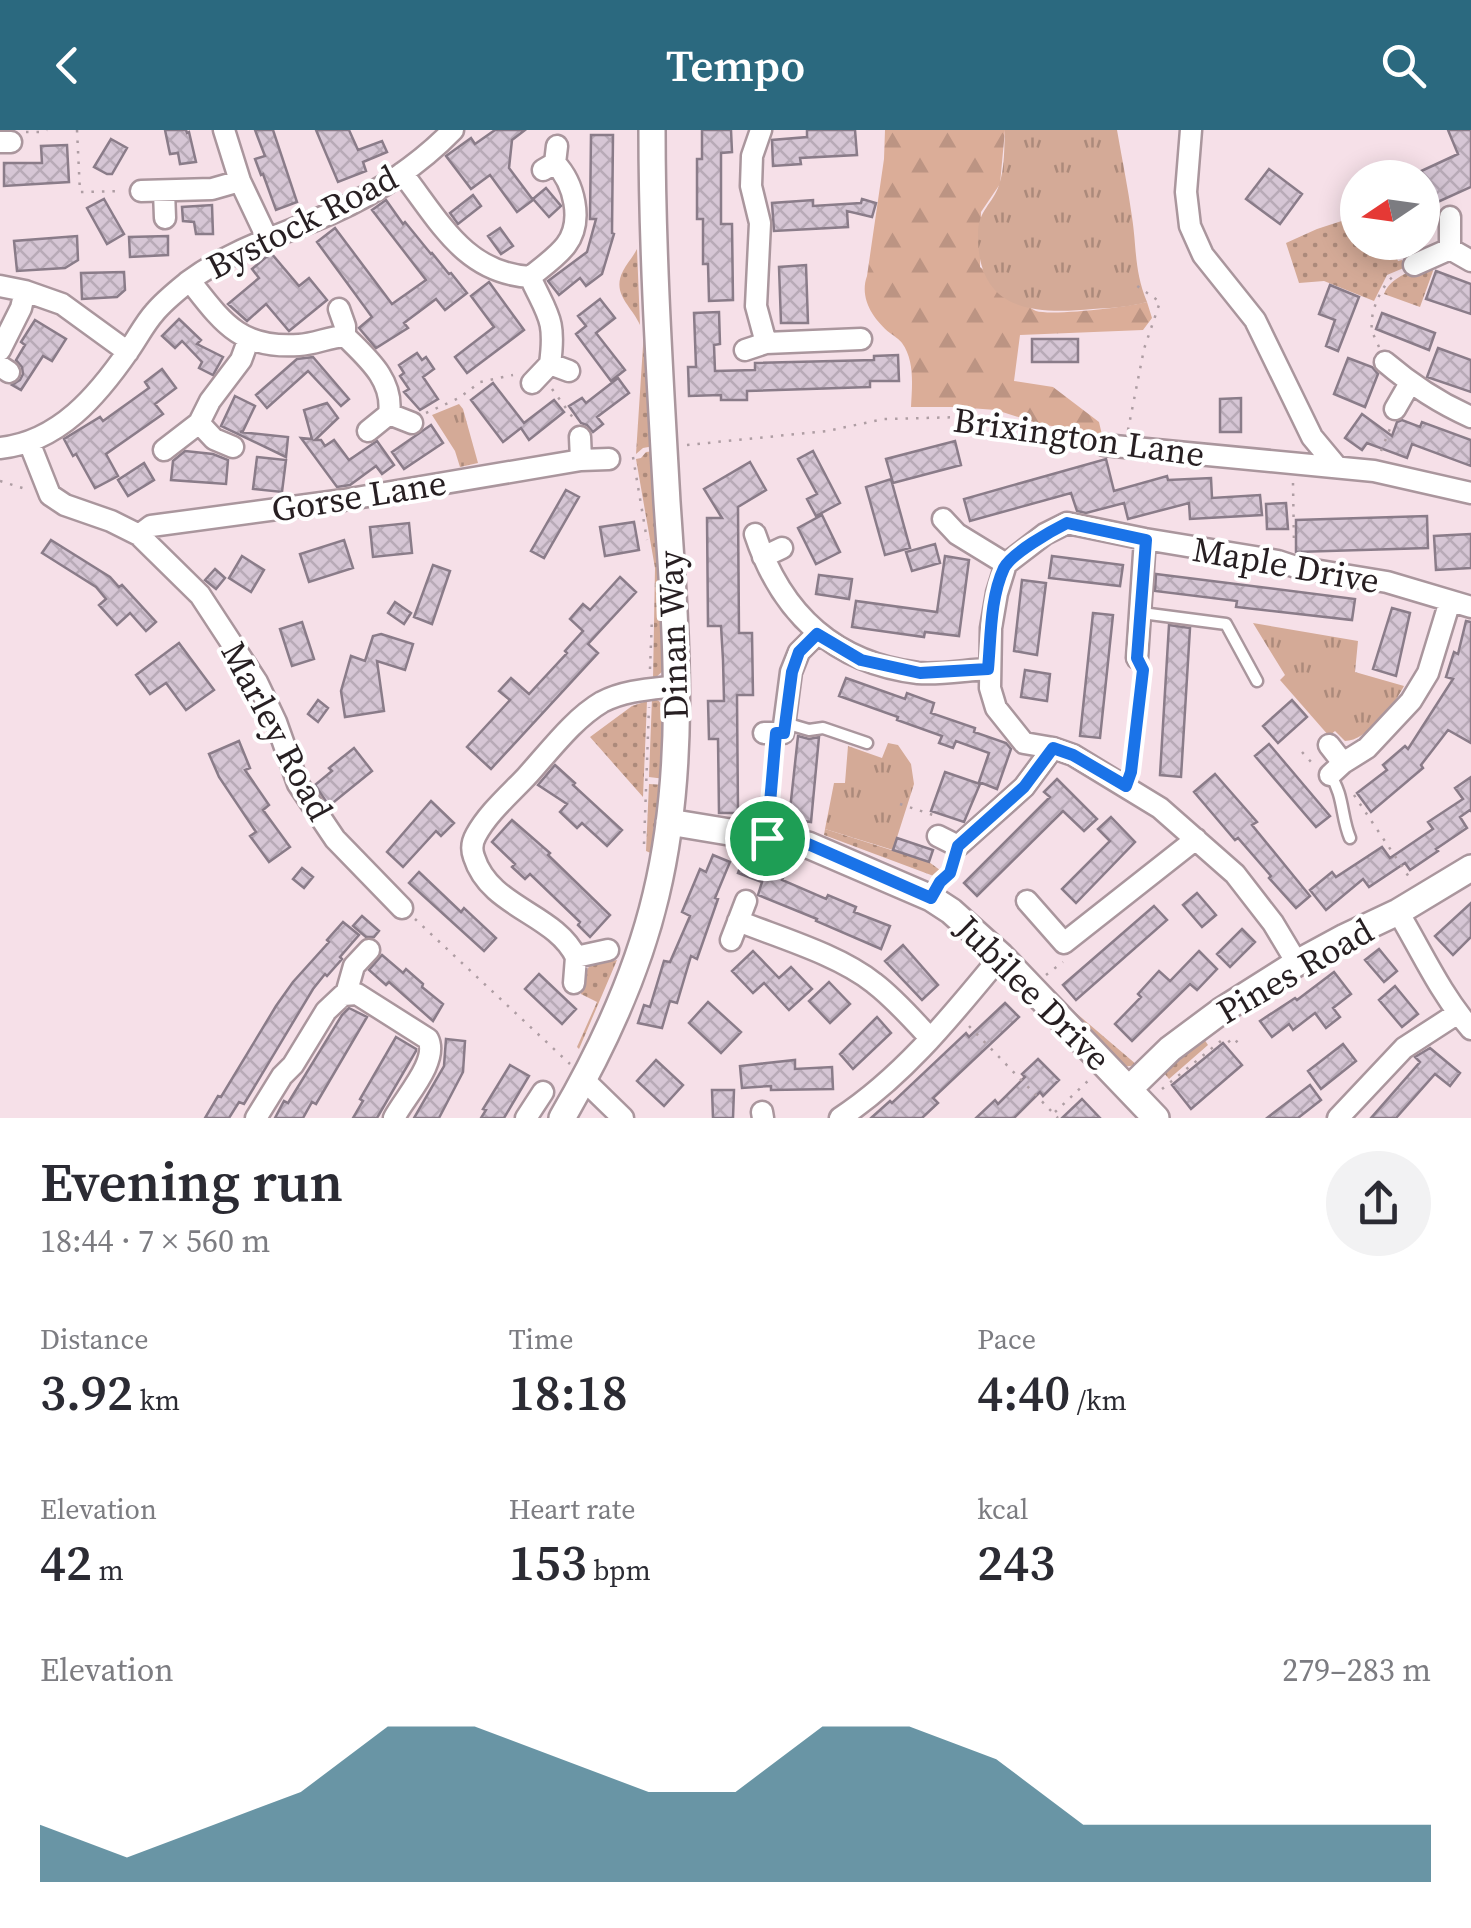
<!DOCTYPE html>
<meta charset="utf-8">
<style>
body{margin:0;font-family:"Source Serif 4",serif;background:#f2f2f3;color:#2b2b33;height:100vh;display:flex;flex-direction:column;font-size:38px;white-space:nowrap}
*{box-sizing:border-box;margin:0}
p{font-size:32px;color:#7c7c81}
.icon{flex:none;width:55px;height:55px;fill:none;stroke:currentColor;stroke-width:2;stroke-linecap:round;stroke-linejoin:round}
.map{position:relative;height:988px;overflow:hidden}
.panel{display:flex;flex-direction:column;background:#fff;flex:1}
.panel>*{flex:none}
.needle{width:65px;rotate:257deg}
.tools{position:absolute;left:1340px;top:30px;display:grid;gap:20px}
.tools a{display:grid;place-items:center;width:100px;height:100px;border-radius:50%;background:#fff;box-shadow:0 5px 25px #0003;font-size:50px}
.pin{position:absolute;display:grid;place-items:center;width:85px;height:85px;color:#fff;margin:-42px;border:5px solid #fff;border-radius:50%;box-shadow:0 2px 10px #0007}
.round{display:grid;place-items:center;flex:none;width:105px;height:105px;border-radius:52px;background:#f2f2f3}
.head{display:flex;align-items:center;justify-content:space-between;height:170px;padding:0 40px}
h1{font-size:55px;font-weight:600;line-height:75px}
.metrics{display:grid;grid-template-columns:repeat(3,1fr);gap:15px;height:170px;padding:10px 40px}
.metrics div{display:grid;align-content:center}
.metrics b{font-size:50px;font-weight:600}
.metrics small{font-size:28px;font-weight:400}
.metrics p{font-size:28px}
.chart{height:280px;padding:20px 40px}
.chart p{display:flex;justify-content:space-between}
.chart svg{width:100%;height:180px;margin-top:10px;fill:#2b697f;opacity:.7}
header{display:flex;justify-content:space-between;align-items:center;height:130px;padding:0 40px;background:#2b697f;color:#fff;font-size:45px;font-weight:600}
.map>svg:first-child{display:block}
.grass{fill:url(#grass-dots)}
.forest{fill:url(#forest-firs)}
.park{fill:url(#park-tufts)}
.building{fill:url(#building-cross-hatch);stroke:#8a7c89;stroke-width:2.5}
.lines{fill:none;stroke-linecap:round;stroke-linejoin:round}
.service-casing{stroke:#aa969d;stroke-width:15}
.minor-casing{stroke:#aa969d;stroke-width:25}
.tertiary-casing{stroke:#aa969d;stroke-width:30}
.path{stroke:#ae9da3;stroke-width:2.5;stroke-dasharray:2.5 8;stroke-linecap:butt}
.service{stroke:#fff;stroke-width:10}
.minor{stroke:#fff;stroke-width:20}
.tertiary{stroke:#fff;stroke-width:25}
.route-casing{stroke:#fff;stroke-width:20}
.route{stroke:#1a73e8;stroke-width:12}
.labels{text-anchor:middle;stroke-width:8;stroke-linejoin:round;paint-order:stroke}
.street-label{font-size:35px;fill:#271f22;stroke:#fff}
</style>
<header><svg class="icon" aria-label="back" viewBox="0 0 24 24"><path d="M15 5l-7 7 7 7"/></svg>Tempo<svg class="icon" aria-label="search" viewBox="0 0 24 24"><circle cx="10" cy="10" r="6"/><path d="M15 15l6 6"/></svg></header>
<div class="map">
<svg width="1471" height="988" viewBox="0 0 1471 988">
<defs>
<pattern id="grass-dots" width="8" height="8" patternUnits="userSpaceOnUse" patternTransform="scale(2.5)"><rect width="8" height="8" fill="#d4aa97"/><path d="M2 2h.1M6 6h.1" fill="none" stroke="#ac8a7b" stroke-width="1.8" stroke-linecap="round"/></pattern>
<pattern id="forest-firs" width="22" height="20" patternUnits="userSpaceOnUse" patternTransform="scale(2.5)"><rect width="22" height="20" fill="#dbad98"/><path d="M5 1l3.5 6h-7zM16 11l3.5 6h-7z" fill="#bc9483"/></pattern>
<pattern id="park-tufts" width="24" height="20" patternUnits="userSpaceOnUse" patternTransform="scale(2.5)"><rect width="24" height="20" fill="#d4aa97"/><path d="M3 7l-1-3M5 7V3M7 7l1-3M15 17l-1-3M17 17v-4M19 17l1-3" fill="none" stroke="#ac8a7b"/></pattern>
<pattern id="building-cross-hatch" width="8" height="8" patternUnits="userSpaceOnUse" patternTransform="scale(2.5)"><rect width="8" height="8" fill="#d6c6d5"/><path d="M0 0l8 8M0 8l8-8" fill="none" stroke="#b8aab7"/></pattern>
</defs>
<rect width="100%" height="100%" fill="#f6e0e8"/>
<path class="grass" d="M1357,86L1358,112L1390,113L1398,131L1402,130L1406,137L1387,145L1374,171L1324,151L1299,153L1286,113L1317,99Z
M637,119L640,195C632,176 611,164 623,141C627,133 633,127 637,119Z
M1431,133L1433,141L1420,177L1384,164C1391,146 1414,140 1431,133Z
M645,185L654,316L643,318L636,324Z
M655,321L665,539L653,550L655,438L636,329L641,328L646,322Z
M652,568L659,571L668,586L665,649L649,647Z
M647,571L643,667L590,607L632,576Z
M649,654L665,655L655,725L646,721Z
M825,699L929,732L944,743L939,748L824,705Z
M617,830L579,919L577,917L597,872L581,864L584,845L590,835Z
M1035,848L1137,935L1123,937Z
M1204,909L1208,915L1169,949L1164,943Z"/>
<path class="forest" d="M885,0H1005L1000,54L981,82L980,137C990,145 1027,178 1036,181C1052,186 1129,177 1147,172L1152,188L1143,200L1020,205L1014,251L1053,257L1099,292L1102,305L1040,294L996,280L956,277H911C912,256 915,231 902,213C900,210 893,205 890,203C873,189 859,168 867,146L884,29Z"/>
<path class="park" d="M1005,0H1117C1122,29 1128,58 1132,87C1137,120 1134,140 1147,172C1129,177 1111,178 1093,179C1031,185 977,180 978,104C978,80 993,74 999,55C1005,38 1004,17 1005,0Z
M459,274L463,279L478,333L460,337L455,321L432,285Z
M1253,493L1358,511L1355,542L1404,556C1394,575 1367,611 1345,611L1335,601L1329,606L1280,550L1285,545Z
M888,613L898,615L911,634L914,654L893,720L825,699L834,653H845L848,616L882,628Z"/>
<path class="building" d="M165,0H186L187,3L189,2L196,32L180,34L178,23L170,24Z
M255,0H273L297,72L276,80L263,44L261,45L255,29L265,26Z
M316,0H349L358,20L382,11L387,22L363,32L366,41L338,52Z
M495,0H525L512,10L509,38L533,70L517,82L490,45L471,59L446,26L471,8L475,14Z
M702,0H731L732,22L721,23V94H732L733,170L709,171L708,134H703V89H697V29H702Z
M807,0H855L857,25L800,28L801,34L773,36L772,10L807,7Z
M1448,0H1471V57L1431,75L1422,56V48H1419L1417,43L1458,24Z
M591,5H613L612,103L614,104L602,144L586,156L580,148L559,165L548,151L587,122L596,89H590Z
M111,9L127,18L112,44H107L94,37Z
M67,15L69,52L4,56V33H42L41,16Z
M1269,39L1302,64L1280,94L1246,69Z
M546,58L561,76L549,87L533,69Z
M473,65L481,76L458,94L450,83Z
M104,69L124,104L107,114L87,78Z
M862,69L876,73L872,87L847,81L848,97L774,101L772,73L813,70V76L861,73Z
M386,70L403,94L405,92L431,124L432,123L449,144L451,143L467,163L445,180L436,169L404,193L408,198L376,218L359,198L372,187L317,112L335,98L392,174L426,150L372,80Z
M212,75L213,104H196L194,92L183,91L182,77Z
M500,98L513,116L501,124L488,106Z
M77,106L78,130L65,138L17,141L14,111Z
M168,106V125L130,127L129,107Z
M271,123L299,156L309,148L327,170L289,201L266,174L247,191L228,174L259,148L252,139Z
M806,135L808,193H781L779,137Z
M1436,141L1471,154V184L1426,169Z
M124,142L125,160L117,167L82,169L81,143Z
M489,152L524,200L467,243L455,227L494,197L471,166Z
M1330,155L1359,167L1338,221L1326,216L1335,190L1319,184Z
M600,169L615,188L596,203L625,240L611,251L576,204L586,196L578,186Z
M719,182L720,214L714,215L715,241L755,240V233L874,230V226L898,225L899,251H870V257L747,261V270H721V265L689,266L688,237H696L694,183Z
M1382,183L1435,203L1429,220L1376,199Z
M179,189L201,210L197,214L223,227L213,245L199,238L202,232L182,211L175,218L162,206Z
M35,190L66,209L52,231L43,226L21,260L12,255L20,250L23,244L22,237L16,230L25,215L21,212Z
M1032,209H1078V232H1032Z
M1438,218L1471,230V262L1427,247Z
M417,223L422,230L426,227L434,239L423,247L438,269L420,280L404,262L409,259L400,246L404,243L399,235Z
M313,227L349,269L341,276L308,241L267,278L256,265L297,229Z
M1348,228L1372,237L1378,244L1365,277L1334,264Z
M162,239L176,258L155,274L163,284L106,324L118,346L95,358L76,324L73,326L64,309L100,287L103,291L149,258L145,252Z
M618,248L629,263L597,287L603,294L593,302L587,295L581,293L569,276L582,268L586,273Z
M493,253L524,293L554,270L564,282L529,310L521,298L503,312L471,270Z
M235,266L255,276L243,301L240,302L288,307L286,327L221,296Z
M1241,268V302H1220V269Z
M327,273L338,288L315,310H321L325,316L334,310L349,330L377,311L394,335L382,344L376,336L350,355L337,357L301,308L312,309L304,280Z
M1362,284L1392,306L1397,292L1402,290L1420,297L1422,292L1471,310V336L1412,314L1407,328L1367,313L1362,320L1345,308Z
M431,295L443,313L404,339L392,322Z
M955,311L961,335L893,353L886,329Z
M185,321L213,324L228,330L226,354L171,350L173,331Z
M813,321L840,373L816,386L807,369L817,364L798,329Z
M257,327L286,330L282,362L253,359Z
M1106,329L1114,361L1167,346L1168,350L1211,348L1212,368L1260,365L1262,385L1190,389L1189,373L1128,389L1124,373L1086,383L1077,381L1071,363L970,391L964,369Z
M750,332L766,360L738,377L739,503H752L753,565H737L738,683H719L718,609H709L708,571H724L723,530L721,496H708L707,388H722L704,359Z
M144,333L154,350L128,366L118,350Z
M891,349L910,418L885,425L866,357Z
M566,360L579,367L544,428L531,421Z
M1286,373L1288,399H1267L1266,374Z
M822,385L840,422L816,434L798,398Z
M1427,386L1428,418L1296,422V390Z
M634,392L639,420L605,426L600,397Z
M409,393L412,423L373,427L370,397Z
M1471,404V438L1436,440L1434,406Z
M51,410L110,447L119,457L122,455L156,492L146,501L130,483L117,495L99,475L106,469L96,457L42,423Z
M344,410L353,438L309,452L300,424Z
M935,414L940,433L912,441L906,422Z
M242,426L264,440L251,462L229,448Z
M945,426L969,430L959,506L925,502L924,507L852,497L856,471L937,482Z
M1052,426L1123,435L1120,456L1049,448Z
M433,435L450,441L432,494L414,487Z
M215,439L225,448L216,459L205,450Z
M1156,444L1355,469L1352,490L1236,477L1237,471L1155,461Z
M819,445L852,449L849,469L816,464Z
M620,447L636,462L588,514L598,523L491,639L467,617L510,570L499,561L511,548L529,564L567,523L565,521L583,501L570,489L583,474L590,480Z
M1022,450L1046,453L1037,525L1014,521Z
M395,472L411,483L404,494L388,483Z
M1392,478L1410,483L1396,546L1373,539Z
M1093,483L1113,485L1100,608L1080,606Z
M1466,491L1471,492V613L1448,600L1421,635L1423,638L1371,682L1357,663L1387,640L1383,635L1405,616L1408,619L1453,549L1446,547L1454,522L1458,524Z
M302,492L314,529L292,536L280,499Z
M1169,495L1190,498L1181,647L1160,645Z
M381,504L413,514L405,540L377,531L384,581L345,587L341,561L351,526L365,531L373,506Z
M179,513L214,560L186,580L166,553L150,564L136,545Z
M1025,540L1050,544L1047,571L1021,567Z
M846,548L905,569L907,563L934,573L931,583L975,598L974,602L1006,613L1011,619L997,659L979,652L989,623L956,611L953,618L939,613L942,606L897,590L898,587L839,566Z
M318,570L328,578L318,592L308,584Z
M1292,570L1307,587L1278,613L1263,596Z
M798,606L809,609L819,607L811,692L789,689Z
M239,611L250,638L245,640L269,675L263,680L290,717L269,732L250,706L256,702L219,647L209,624Z
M1269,614L1330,686L1316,697L1255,626Z
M354,618L372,641L329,676L315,655L332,641L329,638Z
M555,635L575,653L573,655L622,700L607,716L582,693L577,698L560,682L567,674L538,655Z
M945,642L980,654L964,692L931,681Z
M1215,644L1257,692L1252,695L1310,766L1296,778L1269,748L1271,746L1238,708L1235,710L1194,662Z
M1471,647V681L1470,680L1460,687L1467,698L1436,719L1438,721L1410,740L1405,733L1369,757L1363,749L1326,780L1310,760L1332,742L1336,747L1382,717L1390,728L1433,699L1428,692L1463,669L1455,658Z
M1057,649L1097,689L1084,701L1063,681L977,766L964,753L1050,667L1044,662Z
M431,671L454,693L441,706L436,701L403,737L387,722Z
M1111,687L1135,712L1076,773L1062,759L1110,711L1098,699Z
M512,690L550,723L548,725L610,785L590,807L578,795L580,792L530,744L525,749L512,737L515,734L492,712Z
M897,708L933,720L929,732L893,720Z
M713,725L730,732L715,768L718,769L697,829L691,826L677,873L670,871L662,898L638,893L644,875L650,877L664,831L670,832L690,786L682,782L700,739L706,742Z
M743,730L784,746L782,750L826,769L828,765L856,777L854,782L890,796L881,819L816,791L817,789L758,765L762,752L738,743Z
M302,738L313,747L304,758L293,749Z
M419,742L461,782L464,778L496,808L484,821L409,753Z
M1197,763L1216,785L1202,797L1183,775Z
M1471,773V807L1453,825L1435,806Z
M1154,776L1167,790L1076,870L1063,855Z
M362,786L379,801L374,807H366L353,796Z
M343,792L359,805L340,827L342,829L327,846L325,844L313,859L244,974L239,972L229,988H205L218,966L221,967L276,876L293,852L329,812L327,810Z
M1242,799L1255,812L1230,837L1217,824Z
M903,815L938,855L922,870L885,831Z
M1379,819L1397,841L1384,852L1365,830Z
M753,821L779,848L791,837L812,859L789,880L764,853L753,863L732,841Z
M1199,821L1217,839L1197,860L1190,854L1132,911L1115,894L1141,867L1138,864L1159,841L1170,851Z
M382,825L403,843L406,839L423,854L422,857L443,874L433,891L389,852L386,855L369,840Z
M1334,842L1351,864L1333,878L1340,887L1326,898L1315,883L1293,900L1289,894L1272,907L1260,891L1295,868L1297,870Z
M539,844L576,879L562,894L525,859Z
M829,852L850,874L830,893L809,871Z
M1395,856L1418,884L1402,897L1379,870Z
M708,872L741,902L721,923L689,893Z
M1005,873L1019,887L933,968L938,973L922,988H871L890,971L892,973L966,903L969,907Z
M349,878L367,887L316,974L312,972L303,988H275L284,971L288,973L342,885Z
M877,887L891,903L853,939L840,924Z
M396,907L416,919V921L377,988H353L363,971L360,969Z
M446,909L465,911L463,942L439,988H414L444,936Z
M1223,913L1242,935L1191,979L1172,955Z
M1343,914L1356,931L1321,959L1308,941Z
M1430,918L1460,943L1450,956L1435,944L1396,988H1371L1420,932L1415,927Z
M1038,929L1059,950L1043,966L1040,962L1014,988H976L995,970L998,974L1025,947L1022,944Z
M656,930L683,955L664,976L637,951Z
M795,930V939L832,937L833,959L771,960V956L742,958L740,936Z
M510,935L529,946L504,988H481L486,980L483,979Z
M1310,955L1321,970L1298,988H1267Z
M712,960H734L733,988H713Z
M1082,969L1100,988H1062Z"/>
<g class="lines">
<defs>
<path id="service" d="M1142,483L1226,494L1257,551
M785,593L809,600L823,598L867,613
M1330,645C1344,665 1341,687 1350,708"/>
<path id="minor" d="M224,0L240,51L268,110
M1191,0L1186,62L1190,96L1203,125L1255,190L1312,307L1337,337
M0,12H11
M543,40L555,33L557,16
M402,43C439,90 464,143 530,147C541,138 557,127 566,115C584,91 574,53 555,33
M141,61L212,59L240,51
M164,61L165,88
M1450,87V119
M1414,135L1450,119L1471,131
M530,147C548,186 556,189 550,234
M190,151C223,193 240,219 299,215C315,214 329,207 345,206C367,228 394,250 389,284
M0,156L25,161L62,174L128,222
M339,179L345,196V206
M766,213L861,209
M0,220L21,178L25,161
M745,220L766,213L756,176L760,93L751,56L752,26L761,0
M1385,232C1412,255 1439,273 1471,287
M0,236L9,242
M532,253L550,234L569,241
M1395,279L1410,253
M199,293L214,309L233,317
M368,301L389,284L412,293
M580,307L581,330
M29,312L50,365L65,375L111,391L139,405L200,465L257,552L276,592L298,654L335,709L402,778
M1104,315L1374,341L1471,363
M0,318C59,312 98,265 129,220C138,207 145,193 155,182C164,171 178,160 189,151C232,119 285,104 334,82C377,63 420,34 453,0
M164,320L199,293L210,271L241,230L248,211
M943,389L957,404L1006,434
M755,404C781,483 834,533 918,543C940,545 966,540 988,539
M139,405L151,396L344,370L581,330L609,329
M763,427L782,418
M1137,528L1145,409
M764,603H783L791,542L799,522L817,504
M1329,615L1343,633
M1330,645L1343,633L1367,618L1411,571L1428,543L1450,471
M938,706L958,716L1024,657L1053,618
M1027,771L1064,813L1196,709
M1398,782C1422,822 1440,863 1471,899
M738,791C781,808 839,825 874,853C895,869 912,889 930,908
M731,810L746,771
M608,820L576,827C555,783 490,778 474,727C471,719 472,712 476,705C488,683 509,665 526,647C549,622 573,589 602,572C625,560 652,559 677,556
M1297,833L1273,793L1235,744L1160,678L1073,625L1053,618L1024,613L996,578L990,558L991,498L997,463L1006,434L1045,404L1067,393L1145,409L1278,431L1296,437L1387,452L1471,477
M574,853L576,827
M346,864L354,836L369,820
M584,950L623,988
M762,982L763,988
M256,988L282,946L293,935L326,881L343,865L357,864L428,909C439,931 405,967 394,988
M526,988L543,962
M840,988C904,946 953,884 1001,826
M1338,988L1404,918L1458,883"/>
<path id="tertiary" d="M669,692L808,715L931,768L951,781L1001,826L1156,988
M1129,959L1170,919L1221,881L1297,833L1345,807L1398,782L1471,738
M562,988C601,921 638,841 656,765C687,636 676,503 667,372C660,248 652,124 652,0"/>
</defs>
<use href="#service" class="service-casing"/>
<use href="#minor" class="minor-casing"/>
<use href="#tertiary" class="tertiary-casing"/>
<path class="path" d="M77,0L80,62L121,61
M26,2H43L47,0
M1379,217C1378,215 1372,202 1372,200C1369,182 1382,154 1396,144
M552,259L574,289
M426,283L459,268L480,252L513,245
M1128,300L1144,219L1160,172L1133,153
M687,315L827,301L884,289L964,287L1084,311
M1381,321L1391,296
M633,327L647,410
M0,351L29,360
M1293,353L1294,415
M650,539L652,487
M1302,622L1313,634
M1131,641L1142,544
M1354,665L1411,750
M900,674L939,687
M769,687L775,620
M644,714L649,577
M943,750L950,743L952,736
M415,789L570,934
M1046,845L1063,832
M969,896L1058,988
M1162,959L1222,910H1228L1232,915L1241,908
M1055,982L1089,950"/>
<use href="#service" class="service"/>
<use href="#minor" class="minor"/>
<use href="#tertiary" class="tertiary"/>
</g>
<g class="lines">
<defs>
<path id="route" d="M1067,393L1146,410L1137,528L1143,540L1131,642L1126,656L1073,625L1053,618L1024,657L958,716L950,743L940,752L931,768L808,714L767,708L776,603H784L792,542L799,522L817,504L861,530L920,543L988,539C991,507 990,468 1004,438C1012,423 1051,401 1067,393Z"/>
</defs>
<use href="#route" class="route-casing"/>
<use href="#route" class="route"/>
</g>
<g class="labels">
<g class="street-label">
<text transform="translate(302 92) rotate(-27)" y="12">Bystock Road</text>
<text transform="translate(1079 307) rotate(8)" y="12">Brixington Lane</text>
<text transform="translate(359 366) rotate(-9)" y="12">Gorse Lane</text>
<text transform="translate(1286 435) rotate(10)" y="12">Maple Drive</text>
<text transform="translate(673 505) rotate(-92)" y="12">Dinan Way</text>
<text transform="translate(277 601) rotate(62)" y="12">Marley Road</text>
<text transform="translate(1295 841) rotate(-30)" y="12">Pines Road</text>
<text transform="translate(1033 863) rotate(45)" y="12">Jubilee Drive</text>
</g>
</g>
</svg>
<div class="tools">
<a><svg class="needle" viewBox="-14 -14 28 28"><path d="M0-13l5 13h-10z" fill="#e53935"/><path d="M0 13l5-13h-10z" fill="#7c7c81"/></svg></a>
</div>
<div class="pin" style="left:767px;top:708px;background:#1e9e55"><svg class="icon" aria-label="arrive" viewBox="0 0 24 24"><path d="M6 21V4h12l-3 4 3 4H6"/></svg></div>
</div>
<section class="panel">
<div class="head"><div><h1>Evening run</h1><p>18:44 · 7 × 560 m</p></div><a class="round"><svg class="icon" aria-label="share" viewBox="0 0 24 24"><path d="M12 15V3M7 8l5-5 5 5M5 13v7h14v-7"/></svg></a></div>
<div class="metrics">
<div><p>Distance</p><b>3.92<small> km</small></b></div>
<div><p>Time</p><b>18:18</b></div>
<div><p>Pace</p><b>4:40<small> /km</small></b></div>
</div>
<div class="metrics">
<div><p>Elevation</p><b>42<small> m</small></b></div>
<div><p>Heart rate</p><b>153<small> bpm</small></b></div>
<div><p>kcal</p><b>243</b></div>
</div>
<div class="chart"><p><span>Elevation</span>279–283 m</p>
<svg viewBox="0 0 160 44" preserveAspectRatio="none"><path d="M0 44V30L10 38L20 30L30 22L40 6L50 6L60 14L70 22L80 22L90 6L100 6L110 14L120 30L130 30L140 30L150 30L160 30V44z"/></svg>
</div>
</section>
